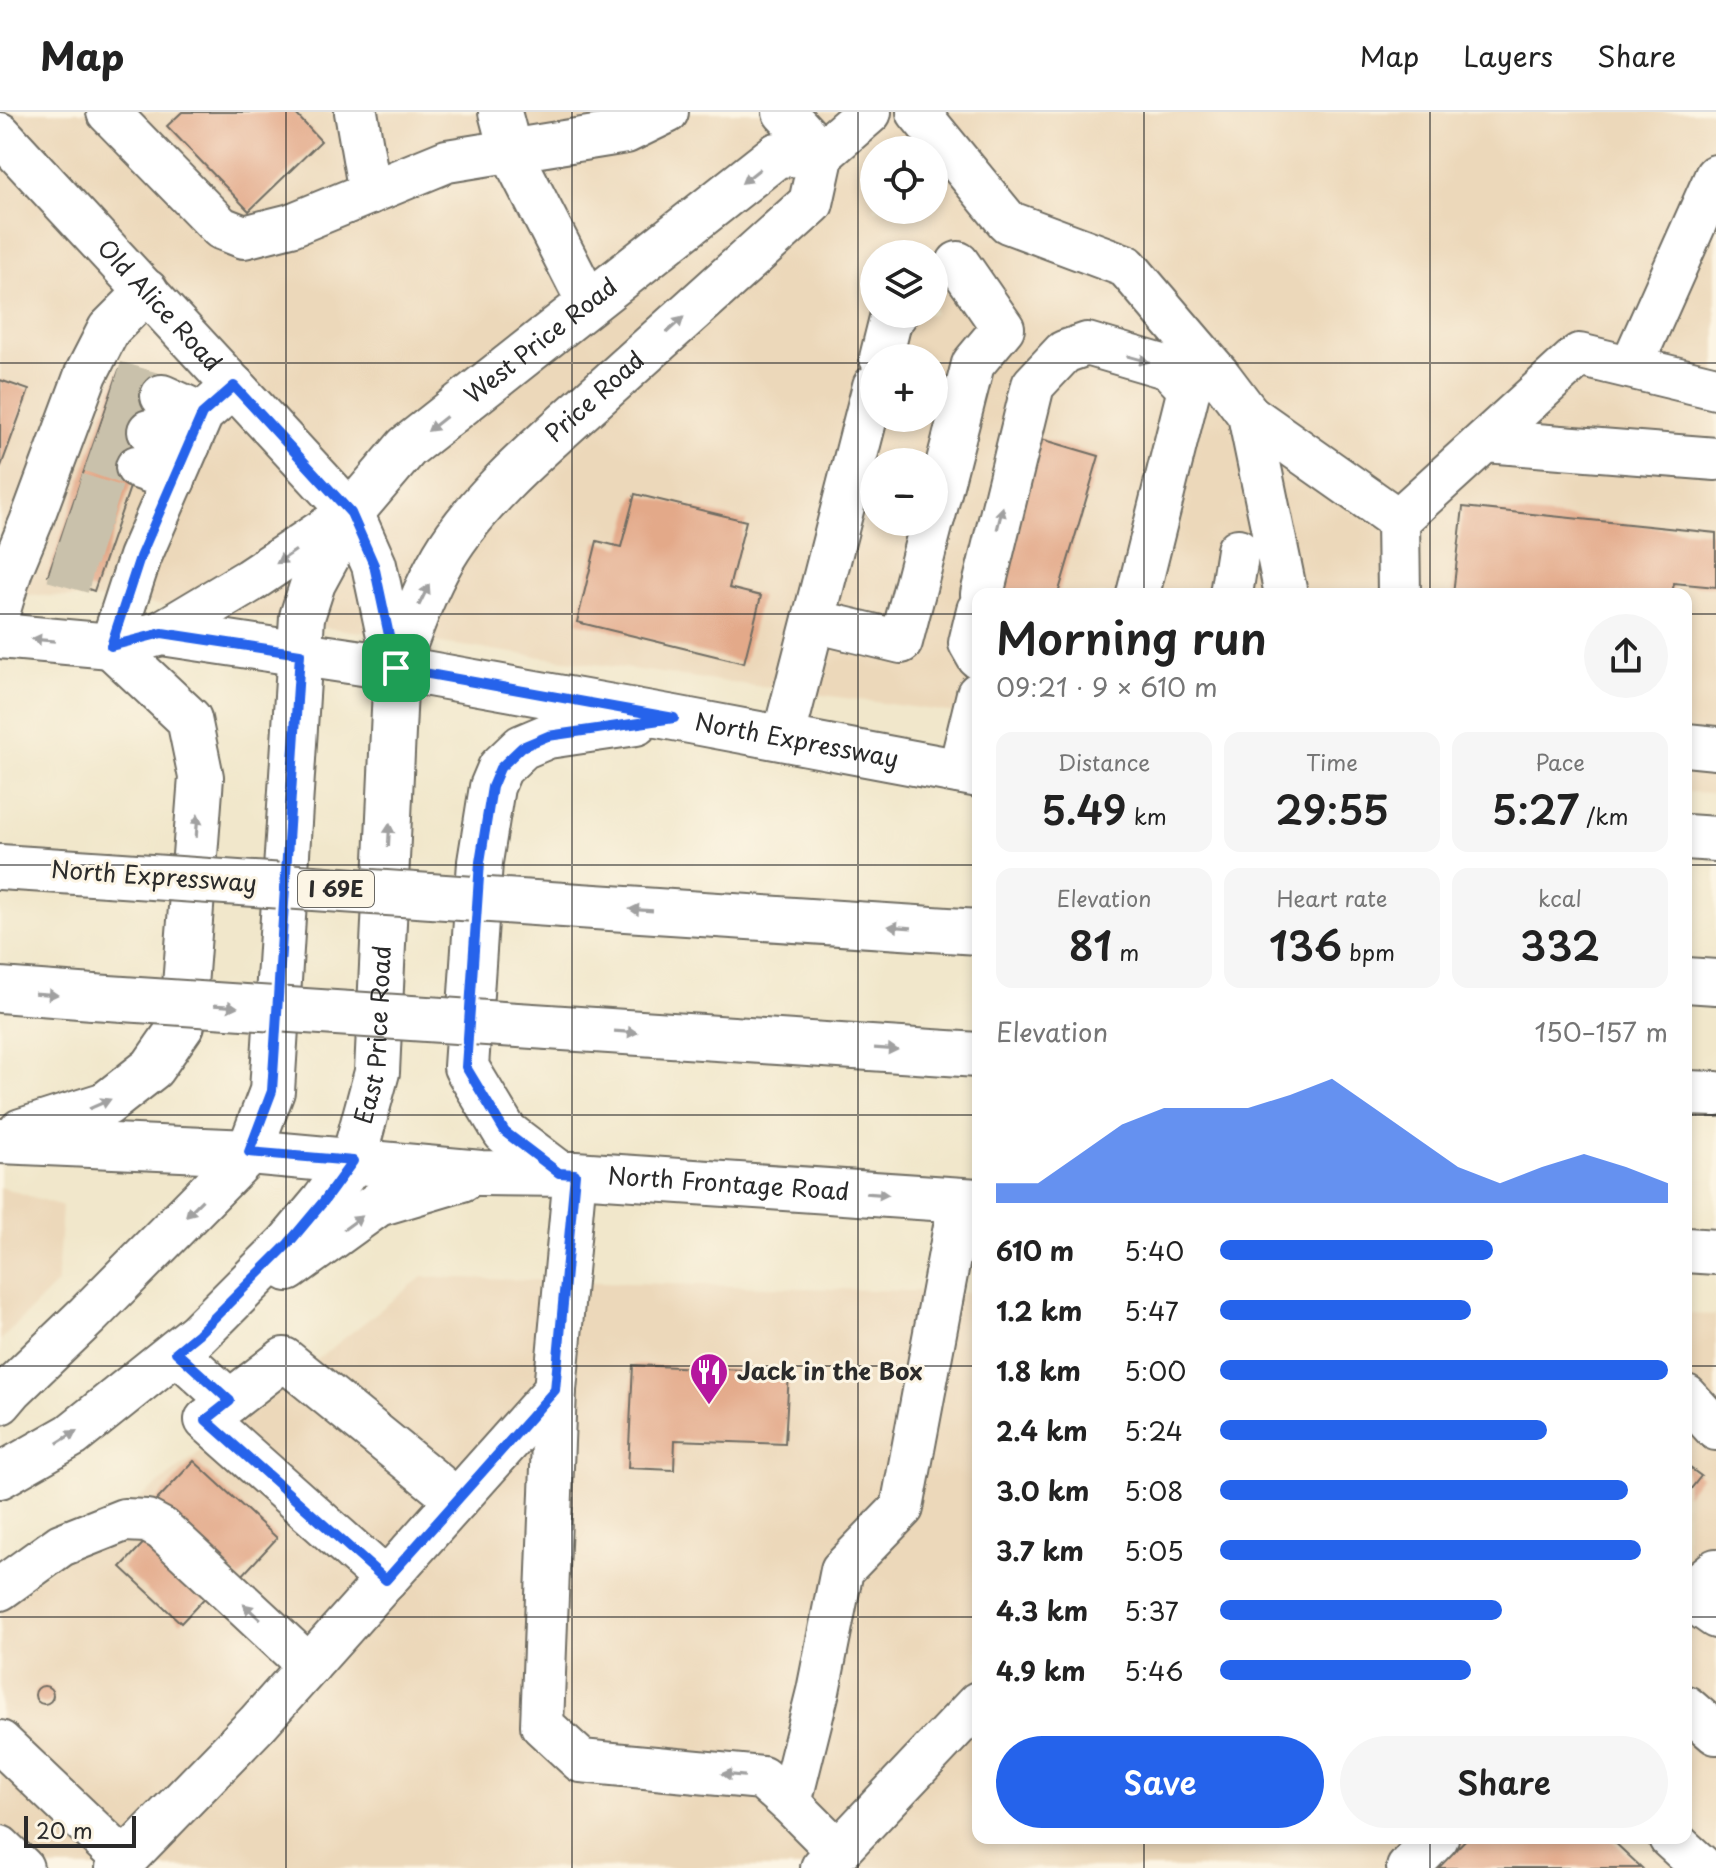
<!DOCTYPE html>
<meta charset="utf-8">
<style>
body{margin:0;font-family:"Playpen Sans",sans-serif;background:#f6f6f6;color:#222;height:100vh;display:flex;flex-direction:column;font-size:30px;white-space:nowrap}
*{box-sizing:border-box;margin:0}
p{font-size:26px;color:#767676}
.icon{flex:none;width:44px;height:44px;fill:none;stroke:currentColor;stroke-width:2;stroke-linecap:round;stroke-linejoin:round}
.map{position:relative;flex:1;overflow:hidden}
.drawer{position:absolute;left:972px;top:476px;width:720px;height:1256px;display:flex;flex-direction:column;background:#fff;border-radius:16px;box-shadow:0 4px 12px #0003}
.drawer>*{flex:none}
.fabs{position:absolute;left:860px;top:24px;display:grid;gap:16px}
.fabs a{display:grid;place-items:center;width:88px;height:88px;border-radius:50%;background:#fff;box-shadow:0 4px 12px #0003;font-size:40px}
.scale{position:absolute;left:24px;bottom:20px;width:112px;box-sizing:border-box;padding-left:8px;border:4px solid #2b2b2b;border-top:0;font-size:22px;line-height:28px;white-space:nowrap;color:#2b2b2b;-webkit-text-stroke:6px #fcf5e5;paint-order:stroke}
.pin{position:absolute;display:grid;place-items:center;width:68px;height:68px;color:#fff;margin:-34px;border-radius:16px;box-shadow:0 4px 12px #0006}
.round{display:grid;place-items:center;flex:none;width:84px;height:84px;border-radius:42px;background:#f6f6f6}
.summary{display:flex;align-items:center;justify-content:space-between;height:136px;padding:0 24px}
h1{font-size:44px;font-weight:600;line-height:60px}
.figures{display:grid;grid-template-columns:repeat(3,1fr);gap:12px;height:136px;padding:8px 24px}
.figures div{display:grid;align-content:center;border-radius:16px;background:#f6f6f6;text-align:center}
.figures b{font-size:40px;font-weight:600}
.figures small{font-size:22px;font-weight:400}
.figures p{font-size:22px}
.chart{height:224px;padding:16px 24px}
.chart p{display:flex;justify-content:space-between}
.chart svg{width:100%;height:144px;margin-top:8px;fill:#2563eb;opacity:.7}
.button{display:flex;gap:16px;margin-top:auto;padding:16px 24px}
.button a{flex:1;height:92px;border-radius:48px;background:#2563eb;color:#fff;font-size:32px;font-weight:600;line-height:92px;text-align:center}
.button a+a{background:#f6f6f6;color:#222}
ul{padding:0 24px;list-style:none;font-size:26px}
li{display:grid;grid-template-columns:128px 96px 1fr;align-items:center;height:60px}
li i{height:20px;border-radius:10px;background:#2563eb}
header{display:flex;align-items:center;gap:48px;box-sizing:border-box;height:112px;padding:0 40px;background:#fff;border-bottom:2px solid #e0e0e0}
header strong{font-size:38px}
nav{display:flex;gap:44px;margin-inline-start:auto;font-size:28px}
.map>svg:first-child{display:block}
.built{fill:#ecd8ba;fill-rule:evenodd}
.building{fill:#e3a989}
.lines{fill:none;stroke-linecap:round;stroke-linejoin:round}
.minor-tunnel{stroke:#c9c1ab;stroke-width:42;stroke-dasharray:42 21;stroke-linecap:butt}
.minor-casing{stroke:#706d63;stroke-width:46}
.major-casing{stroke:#706d63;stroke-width:48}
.highway-casing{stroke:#706d63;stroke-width:48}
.minor{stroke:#fff;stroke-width:42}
.major{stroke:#fff;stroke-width:44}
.highway{stroke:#fff;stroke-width:44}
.highway-bridge-casing{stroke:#706d63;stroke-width:48;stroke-linecap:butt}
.highway-bridge{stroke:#fff;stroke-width:44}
.oneway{fill:#a0a0a0}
.route-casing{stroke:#fff;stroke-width:16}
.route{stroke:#2563eb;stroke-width:10}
.grid{fill:none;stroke:#2b2b2b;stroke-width:2;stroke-opacity:0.55}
.labels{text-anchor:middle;stroke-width:6;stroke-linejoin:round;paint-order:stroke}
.shield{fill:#fcf5e5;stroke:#6a6863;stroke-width:2}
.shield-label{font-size:22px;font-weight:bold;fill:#2b2b2b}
.street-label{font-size:24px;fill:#2b2b2b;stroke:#fcf5e5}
.poi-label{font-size:24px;font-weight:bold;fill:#2b2b2b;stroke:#fcf5e5;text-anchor:start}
</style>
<header>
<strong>Map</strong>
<nav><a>Map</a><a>Layers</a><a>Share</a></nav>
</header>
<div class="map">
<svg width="1716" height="1756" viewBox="0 0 1716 1756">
<rect width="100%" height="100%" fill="#fcf5e5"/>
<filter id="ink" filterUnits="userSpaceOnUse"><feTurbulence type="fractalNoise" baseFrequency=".0125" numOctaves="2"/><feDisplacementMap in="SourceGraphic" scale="16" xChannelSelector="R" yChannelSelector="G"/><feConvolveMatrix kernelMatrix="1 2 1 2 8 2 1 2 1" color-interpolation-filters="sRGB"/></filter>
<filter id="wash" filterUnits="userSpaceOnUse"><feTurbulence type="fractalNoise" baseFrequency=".006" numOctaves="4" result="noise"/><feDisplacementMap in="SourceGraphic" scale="32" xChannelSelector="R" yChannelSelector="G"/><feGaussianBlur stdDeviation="1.8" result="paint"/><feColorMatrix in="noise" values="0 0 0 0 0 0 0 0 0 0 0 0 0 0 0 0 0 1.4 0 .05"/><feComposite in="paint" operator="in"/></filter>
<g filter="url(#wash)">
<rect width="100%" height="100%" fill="#f1e7cb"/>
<path class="built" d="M0,0H1716V681L1686,680V482H978V604L131,489L0,481ZM874,38H934V98H874ZM874,142H934V202H874ZM874,246H934V306H874ZM874,350H934V410H874Z
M0,1075L62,1094L57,1171L0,1229Z
M422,1165L978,1181V1726H1686V1202L1716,1203V1756H0V1497Z"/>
<g id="blocks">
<path class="building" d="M182,0H294L321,29L249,99L167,14Z
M119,258L165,274L94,479L48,463Z
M0,268L29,278L0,357Z
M1038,326L1099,344L1058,482H991Z
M635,382L746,409L729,476L761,484L744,551L577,510L597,429L621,435Z
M1463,395L1716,421V475L1674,471L1672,482H1453Z
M633,1253L789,1260L785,1332L675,1328L674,1358L628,1356Z
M194,1349L277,1426L239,1467L156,1389Z
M1686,1353L1701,1364L1686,1383Z
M153,1421L213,1477L181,1511L121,1455Z
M35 1583a9 9 0 1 1 18 0a9 9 0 1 1-18 0Z
M1467,1726H1610L1642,1756H1438Z"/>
</g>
</g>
<g filter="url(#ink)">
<use href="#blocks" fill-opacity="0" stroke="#706d63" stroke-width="2"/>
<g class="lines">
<path class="minor-tunnel" d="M115,270L162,284
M104,304L149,319
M91,339L137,355
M76,382L122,396
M63,420L109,435
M53,449L99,462"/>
<defs>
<g id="minor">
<path d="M108,0L221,116L244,125L291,113L447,49L626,20L667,0"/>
<path d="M356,0L370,81"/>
<path d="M500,0L510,38L589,192"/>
<path d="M784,0L822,41"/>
<path d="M918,0L1008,110L1126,154L1218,262L1249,303L1286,482"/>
<path id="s1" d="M0,22L351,401"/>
<path d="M881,246L891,206L896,202"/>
<path d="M1631,255L1716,64"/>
<path d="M162,284L202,302"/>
<path d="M1249,303L1398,408L1579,243L1716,276"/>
<path d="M149,319L189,333"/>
<path d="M1485,329L1716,347"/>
<path d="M137,355L174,368"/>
<path d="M934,404L973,252L1003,216L958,151"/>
<path d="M1398,408L1399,482"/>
<path d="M982,482L1033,273L1064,240L1087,232L1169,256L1189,277"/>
<path d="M1138,482L1189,277"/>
<path d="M1231,482L1238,438"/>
<path d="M0,495L11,458L31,410L86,262L109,217L147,179"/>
<path d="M978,498L970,531L978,545"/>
<path d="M814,509L901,530L932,410"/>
<path d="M111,534L140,445L202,302L234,274"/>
<path d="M783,627L874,274"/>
<path d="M1686,633L1716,636"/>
<path d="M959,660L978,582"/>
<path d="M176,1240L230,1289L284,1247L457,1388"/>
<path d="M555,1278L542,1613L581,1649L762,1666L790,1691L838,1739"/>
<path d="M1686,1284L1716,1317"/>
<path d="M230,1289L206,1308L386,1468"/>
<path d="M0,1477L61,1433L124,1408L147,1409L162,1417L309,1554"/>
<path d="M1686,1482L1716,1458"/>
<path d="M1686,1484L1716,1505"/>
<path d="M1686,1595L1716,1621"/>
<path d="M0,1630L124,1748"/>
<path d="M790,1691L818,1579L842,1458L902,1396L960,1088"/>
<path d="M1670,1726L1703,1756"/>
<path d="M0,1735L22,1756"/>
<path d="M117,1756L257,1612L555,1278L575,1062"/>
<path d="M822,1756L978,1591"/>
<path d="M1408,1756L1437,1726"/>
</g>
<g id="major">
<path d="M162,521L249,469L345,405"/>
<path id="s2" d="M0,524L111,534L162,521L396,556L674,606L978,663"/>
<path id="s3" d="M396,556C410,518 423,480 444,444C478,386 548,328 599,282C669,219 740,155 811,91L822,41"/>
<path d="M1686,725L1716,727"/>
<path d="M21,1019L106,992L152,956L182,913L201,665L189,607L111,534"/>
<path id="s4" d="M0,1029L249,1040L481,1061L575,1062L978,1089"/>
<path d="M559,1061L505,1020L466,955L480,750L492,675L500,656L522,635L548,624L636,611"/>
<path d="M1686,1138L1716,1140"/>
<path d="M288,1157L378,1092L462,1067"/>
<path id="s5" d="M0,1290L11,1277L88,1203L249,1040L272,979L302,505L313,471L351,401L407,335L777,43L822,41L869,0"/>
<path id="s6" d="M0,1364L72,1323L198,1222L288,1132L324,1089L353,1049L377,960L396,556L374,453L351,401"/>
</g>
<path id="highway" d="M0,755L107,762
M564,793L978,820
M1686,868L1716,870
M0,878L93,885
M548,915L978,943
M1686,981L1716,982"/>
</defs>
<use href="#minor" class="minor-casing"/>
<use href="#major" class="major-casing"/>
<use href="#highway" class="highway-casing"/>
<use href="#minor" class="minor"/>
<use href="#major" class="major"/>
<use href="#highway" class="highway"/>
<defs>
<path id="highway-bridge" d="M107,762L564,793
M93,885L548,915"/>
</defs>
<use href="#highway-bridge" class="highway-bridge-casing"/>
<use href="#highway-bridge" class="highway-bridge"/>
</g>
<defs><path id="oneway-solid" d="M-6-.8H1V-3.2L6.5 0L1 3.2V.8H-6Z" transform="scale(2)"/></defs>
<g class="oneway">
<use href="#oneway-solid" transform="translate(751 64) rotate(142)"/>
<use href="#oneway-solid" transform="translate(675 213) rotate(-42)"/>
<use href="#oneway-solid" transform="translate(1138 247) rotate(16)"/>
<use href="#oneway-solid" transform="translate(437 312) rotate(142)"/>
<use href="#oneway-solid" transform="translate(1000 406) rotate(-76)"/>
<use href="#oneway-solid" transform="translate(286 445) rotate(146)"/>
<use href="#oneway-solid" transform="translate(424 483) rotate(-64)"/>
<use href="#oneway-solid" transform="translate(43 528) rotate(-175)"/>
<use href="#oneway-solid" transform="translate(197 714) rotate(-86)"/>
<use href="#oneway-solid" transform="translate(389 723) rotate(-87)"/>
<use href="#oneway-solid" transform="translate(641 798) rotate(-176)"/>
<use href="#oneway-solid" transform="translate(900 815) rotate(-176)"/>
<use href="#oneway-solid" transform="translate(46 882) rotate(4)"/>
<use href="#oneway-solid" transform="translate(226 894) rotate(4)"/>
<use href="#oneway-solid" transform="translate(626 920) rotate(4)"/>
<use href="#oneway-solid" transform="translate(886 937) rotate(4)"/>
<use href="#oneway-solid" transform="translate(100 992) rotate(-24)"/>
<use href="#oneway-solid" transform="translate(877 1082) rotate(4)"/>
<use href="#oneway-solid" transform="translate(194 1096) rotate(135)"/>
<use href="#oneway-solid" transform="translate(353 1111) rotate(-36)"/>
<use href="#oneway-solid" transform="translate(67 1325) rotate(-32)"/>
<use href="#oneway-solid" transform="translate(252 1500) rotate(-137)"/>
<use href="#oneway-solid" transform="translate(733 1663) rotate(-175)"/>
</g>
</g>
<g class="lines" filter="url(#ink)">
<defs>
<path id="route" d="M234,274L351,401L374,453L396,556L674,606L548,624L522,635L500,656L492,675L480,750L466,955L505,1020L559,1061L575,1062L555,1278L386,1468L206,1308L230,1289L176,1240L198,1222L288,1132L324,1089L353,1049L249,1040L272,979L300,542L162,521L111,534L140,445L202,302Z"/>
</defs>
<use href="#route" class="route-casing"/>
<use href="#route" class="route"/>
</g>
<path class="grid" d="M286,0V1756M572,0V1756M858,0V1756M1144,0V482M1430,0V482M0,251H874M934,251H1716M0,502H978M1686,502H1716M0,753H978M1686,753H1716M0,1003H978M1686,1003H1716M0,1254H978M1686,1254H1716M0,1505H978M1686,1505H1716M1144,1726V1756M1430,1726V1756"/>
<defs>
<symbol id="restaurant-pin" viewBox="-11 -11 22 30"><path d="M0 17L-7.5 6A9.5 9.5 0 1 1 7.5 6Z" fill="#b5179e" stroke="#fcf5e5"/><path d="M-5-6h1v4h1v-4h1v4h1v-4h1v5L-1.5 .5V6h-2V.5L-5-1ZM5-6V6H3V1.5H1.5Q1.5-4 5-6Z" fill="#fff"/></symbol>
</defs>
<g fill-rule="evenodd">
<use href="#restaurant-pin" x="687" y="1238" width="44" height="60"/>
</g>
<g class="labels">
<rect class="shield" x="298" y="759" width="76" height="36" rx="6"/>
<g class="shield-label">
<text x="336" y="785">I 69E</text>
</g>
<g class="street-label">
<text dy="8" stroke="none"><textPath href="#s1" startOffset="234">Old Alice Road</textPath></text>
<text dy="8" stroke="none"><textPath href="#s5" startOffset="1266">West Price Road</textPath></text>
<text dy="8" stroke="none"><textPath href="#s3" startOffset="342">Price Road</textPath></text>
<text dy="8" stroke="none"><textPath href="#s2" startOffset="808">North Expressway</textPath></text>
<text transform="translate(154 765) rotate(4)" y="8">North Expressway</text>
<text dy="8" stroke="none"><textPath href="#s6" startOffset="606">East Price Road</textPath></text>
<text dy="8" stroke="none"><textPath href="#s4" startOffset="730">North Frontage Road</textPath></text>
</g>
<g class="poi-label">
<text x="737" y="1268">Jack in the Box</text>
</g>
</g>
</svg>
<div class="fabs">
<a><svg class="icon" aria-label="locate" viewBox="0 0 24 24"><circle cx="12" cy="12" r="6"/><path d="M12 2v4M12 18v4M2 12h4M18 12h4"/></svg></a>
<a><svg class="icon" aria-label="layers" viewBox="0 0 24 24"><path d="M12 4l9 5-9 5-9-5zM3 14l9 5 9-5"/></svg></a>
<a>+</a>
<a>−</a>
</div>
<div class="scale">20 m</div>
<div class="pin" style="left:396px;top:556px;background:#1e9e55"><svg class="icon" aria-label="arrive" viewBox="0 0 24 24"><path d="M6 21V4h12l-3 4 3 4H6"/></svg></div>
<section class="drawer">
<div class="summary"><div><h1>Morning run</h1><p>09:21 · 9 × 610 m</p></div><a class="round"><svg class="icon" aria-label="share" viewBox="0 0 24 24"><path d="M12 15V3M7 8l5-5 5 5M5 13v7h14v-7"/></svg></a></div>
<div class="figures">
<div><p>Distance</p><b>5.49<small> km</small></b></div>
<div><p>Time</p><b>29:55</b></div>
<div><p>Pace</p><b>5:27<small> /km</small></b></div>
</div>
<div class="figures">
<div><p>Elevation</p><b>81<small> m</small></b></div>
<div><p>Heart rate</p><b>136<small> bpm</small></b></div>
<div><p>kcal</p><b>332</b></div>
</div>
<div class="chart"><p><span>Elevation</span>150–157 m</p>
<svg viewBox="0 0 160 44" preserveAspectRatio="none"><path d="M0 44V38L10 38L20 29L30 20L40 15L50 15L60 15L70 11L80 6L90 15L100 24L110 33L120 38L130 33L140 29L150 33L160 38V44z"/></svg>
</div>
<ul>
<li><b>610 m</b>5:40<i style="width:61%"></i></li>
<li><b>1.2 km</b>5:47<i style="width:56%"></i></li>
<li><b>1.8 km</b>5:00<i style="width:100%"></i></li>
<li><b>2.4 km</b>5:24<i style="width:73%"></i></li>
<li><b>3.0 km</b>5:08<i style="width:91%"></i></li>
<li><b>3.7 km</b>5:05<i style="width:94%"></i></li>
<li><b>4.3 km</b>5:37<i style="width:63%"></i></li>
<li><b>4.9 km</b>5:46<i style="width:56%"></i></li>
</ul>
<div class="button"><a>Save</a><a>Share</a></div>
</section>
</div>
